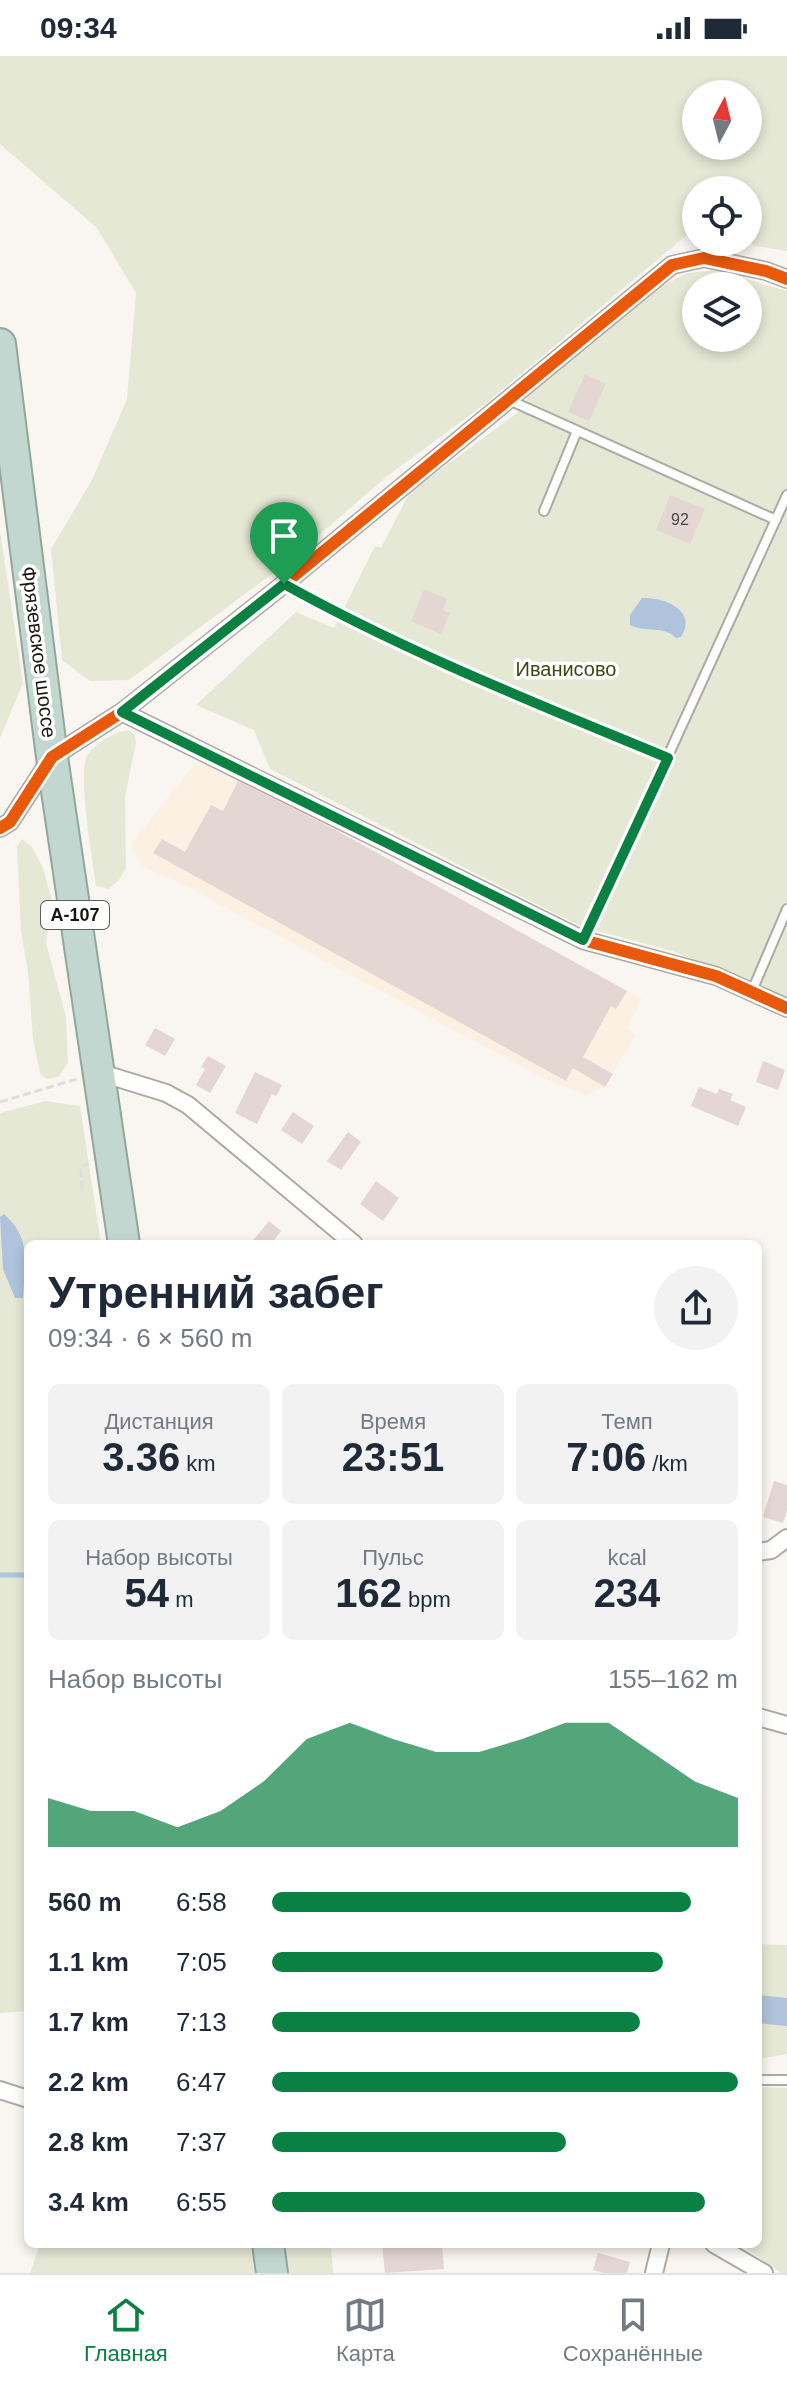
<!DOCTYPE html>
<html lang="ru">
<meta charset="utf-8">
<style>
body{margin:0;font-family:Arial,sans-serif;background:#f2f2f3;color:#1f2937;height:100vh;display:flex;flex-direction:column;font-size:30px;white-space:nowrap}
*{box-sizing:border-box;margin:0}
p{font-size:26px;color:#747a83}
.icon{flex:none;width:44px;height:44px;fill:none;stroke:currentColor;stroke-width:2;stroke-linecap:round;stroke-linejoin:round}
.map{position:relative;flex:1;overflow:hidden}
.sheet{position:absolute;left:24px;top:1184px;width:738px;height:1008px;display:flex;flex-direction:column;background:#fff;border-radius:12px;box-shadow:0 4px 12px #0003}
.sheet>*{flex:none}
.needle{width:52px;rotate:7deg}
.fabs{position:absolute;left:682px;top:24px;display:grid;gap:16px}
.fabs a{display:grid;place-items:center;width:80px;height:80px;border-radius:50%;background:#fff;box-shadow:0 4px 12px #0003;font-size:40px}
.pin{position:absolute;display:grid;place-items:center;width:68px;height:68px;color:#fff;margin:-82px -34px;border-radius:50% 50% 50% 0;rotate:-45deg;box-shadow:0 0 8px #0007}
.pin .icon{rotate:45deg}
.round{display:grid;place-items:center;flex:none;width:84px;height:84px;border-radius:42px;background:#f2f2f3}
.overview{display:flex;align-items:center;justify-content:space-between;height:136px;padding:0 24px}
h1{font-size:44px;font-weight:700;line-height:60px}
.metrics{display:grid;grid-template-columns:repeat(3,1fr);gap:12px;height:136px;padding:8px 24px}
.metrics div{display:grid;align-content:center;border-radius:12px;background:#f2f2f3;text-align:center}
.metrics b{font-size:40px;font-weight:700}
.metrics small{font-size:22px;font-weight:400}
.metrics p{font-size:22px}
.chart{height:224px;padding:16px 24px}
.chart p{display:flex;justify-content:space-between}
.chart svg{width:100%;height:144px;margin-top:8px;fill:#0b8043;opacity:.7}
ul{padding:0 24px;list-style:none;font-size:26px}
li{display:grid;grid-template-columns:128px 96px 1fr;align-items:center;height:60px}
li i{height:20px;border-radius:10px;background:#0b8043}
.status{display:flex;justify-content:space-between;align-items:center;height:56px;padding:0 40px;background:#fff;direction:ltr}
.status svg{height:22px;fill:currentColor}
.dock{display:flex;justify-content:space-around;align-items:center;height:112px;border-top:2px solid #e0e1e3;background:#fff;font-size:22px;color:#747a83}
.dock a{display:grid;justify-items:center;gap:4px}
.dock .on{color:#0b8043}
.map>svg:first-child{display:block}
.built{fill:#fbf0e1}
.green{fill:#e6e8d6;fill-rule:evenodd}
.water{fill:#afc3dc}
.lines{fill:none;stroke-linecap:round;stroke-linejoin:round}
.stream{stroke:#afc3dc;stroke-width:5}
.river{stroke:#afc3dc;stroke-width:28}
.building{fill:#e4d7d3}
.lane-casing{stroke:#ada9a4;stroke-width:12}
.street-casing{stroke:#ada9a4;stroke-width:20}
.highway-casing{stroke:#92a69e;stroke-width:34}
.path{stroke:#e0dedc;stroke-width:3;stroke-dasharray:8 4;stroke-linecap:butt}
.lane{stroke:#fefefd;stroke-width:8}
.street{stroke:#fefefd;stroke-width:16}
.highway{stroke:#c3d7d1;stroke-width:30}
.cycleway-casing{stroke:#fff;stroke-width:17}
.cycleway{stroke:#e8590c;stroke-width:12}
.route-casing{stroke:#fff;stroke-width:16}
.route{stroke:#0b8043;stroke-width:10}
.labels{text-anchor:middle;stroke-width:7;stroke-linejoin:round;paint-order:stroke}
.number-label{font-size:16px;fill:#4c4641}
.shield{fill:#fff;stroke:#5e5b58;stroke-width:2}
.shield-label{font-size:18px;font-weight:bold;fill:#191510}
.street-label{font-size:20px;fill:#191510;stroke:#fff}
.park-label{font-size:20px;fill:#404811;stroke:#fff}
</style>
<div class="status"><b>09:34</b><svg viewBox="0 0 49 12"><path d="M0 12V9h3v3zM5 12V6h3v6zM10 12V3h3v9zM15 12V0h3v12zM26 1h20v11H26zM47 4h2v5h-2z"/></svg></div>
<div class="map">
<svg width="787" height="2217" viewBox="0 0 787 2217">
<rect width="100%" height="100%" fill="#f9f5f0"/>
<path class="built" d="M201,700L642,943L627,972L635,979L605,1031L586,1039L543,1022L184,829L142,810L131,788Z"/>
<path class="green" d="M0,0H787V195L756,190L746,186L748,134H696V178L687,179L485,348L386,421L288,506L129,624L90,625L62,604L51,493L92,424L127,343L136,237L97,172L0,88ZM696,38H748V90H696Z
M715,214L787,235V941L672,895L583,871L556,858L270,713L254,674L196,649L296,556L334,572L375,490L381,492L410,436L517,357L527,344L529,336L644,240L687,217ZM696,230H748V282H696Z
M0,475L23,627L0,682Z
M128,674L135,679L136,687L125,740L126,812L119,824L109,833L96,830C93,806 77,718 87,700C94,687 115,676 128,674Z
M22,783L32,791L43,812L52,844L46,887L66,961L68,1007L58,1021L47,1023L40,1017L33,983L28,916L21,875L17,790Z
M46,1045L80,1050L101,1188H28V1955L0,1957V1057Z
M758,1888L787,1889V1998L758,2003Z
M758,2031L787,2032V2217H781L740,2188H758Z
M40,2188H250L256,2217H30Z
M281,2188H331L333,2217H285Z"/>
<path class="water" d="M642,542C664,541 698,554 681,581L676,582C664,569 645,577 630,569V559Z
M4,1158C32,1183 25,1207 23,1242H15L3,1213L0,1161Z"/>
<g class="lines">
<path class="stream" d="M0,1519H28"/>
<path class="river" d="M758,1953L787,1956"/>
</g>
<path class="building" d="M585,318L606,328L589,365L568,356Z
M670,439L705,453L690,488L656,474Z
M424,533L447,543L443,554L450,557L441,578L411,565Z
M238,725L332,772L627,935L616,953L611,950L583,1001L613,1018L605,1031L573,1012L566,1025L153,797L162,783L185,796L211,749L223,755Z
M155,972L175,983L165,1000L145,989Z
M208,1000L226,1010L210,1037L196,1029L205,1013L201,1011Z
M763,1005L785,1014L778,1034L756,1026Z
M255,1016L282,1029L276,1040L272,1038L257,1068L235,1057Z
M699,1031L717,1038L719,1033L733,1038L730,1044L746,1051L738,1070L691,1050Z
M293,1056L314,1070L302,1088L281,1074Z
M348,1076L361,1086L341,1114L327,1105Z
M376,1125L399,1142L383,1165L360,1148Z
M269,1165L281,1175L271,1188H250Z
M774,1425L787,1429V1455L783,1467L763,1461Z
M382,2188H442L444,2213L385,2217Z
M598,2197L630,2206L627,2217H604L593,2214Z"/>
<g class="lines">
<defs>
<path id="lane" d="M509,344L776,464
M544,455L577,375
M285,529C408,597 538,648 668,702
M584,884L787,439
M752,935L787,853
M758,2024H787"/>
<path id="street" d="M122,656L583,884L716,920L787,952
M0,772L10,766L52,701L122,656L284,528L672,209L704,202L766,215L787,223
M98,1016L166,1037L188,1049L354,1188
M758,1496L771,1494L787,1482
M758,1661L787,1669
M0,2034L28,2043
M714,2188L764,2217
M654,2217L661,2188"/>
<path id="highway" d="M0,288L52,701L124,1188
M268,2188L272,2217"/>
</defs>
<use href="#lane" class="lane-casing"/>
<use href="#street" class="street-casing"/>
<use href="#highway" class="highway-casing"/>
<path class="path" d="M0,1046L77,1023
M82,1133L80,1110L91,1108"/>
<use href="#lane" class="lane"/>
<use href="#street" class="street"/>
<use href="#highway" class="highway"/>
<defs>
<path id="cycleway" d="M122,656L583,884L716,920L787,952
M0,772L10,766L52,701L122,656L284,528L672,209L704,202L766,215L787,223"/>
</defs>
<use href="#cycleway" class="cycleway-casing"/>
<use href="#cycleway" class="cycleway"/>
</g>
<g class="lines">
<defs>
<path id="route" d="M284,528C408,597 538,648 668,702L583,884L122,656Z"/>
</defs>
<use href="#route" class="route-casing"/>
<use href="#route" class="route"/>
</g>
<g class="labels">
<g class="number-label">
<text x="680" y="469">92</text>
</g>
<rect class="shield" x="41" y="845" width="68" height="28" rx="6"/>
<g class="shield-label">
<text x="75" y="865">А-107</text>
</g>
<g class="street-label">
<text transform="translate(39 596) rotate(83)" y="7">Фрязевское шоссе</text>
</g>
<g class="park-label">
<text x="566" y="620">Иванисово</text>
</g>
</g>
</svg>
<div class="fabs">
<a><svg class="needle" viewBox="-14 -14 28 28"><path d="M0-13l5 13h-10z" fill="#e53935"/><path d="M0 13l5-13h-10z" fill="#747a83"/></svg></a>
<a><svg class="icon" aria-label="locate" viewBox="0 0 24 24"><circle cx="12" cy="12" r="6"/><path d="M12 2v4M12 18v4M2 12h4M18 12h4"/></svg></a>
<a><svg class="icon" aria-label="layers" viewBox="0 0 24 24"><path d="M12 4l9 5-9 5-9-5zM3 14l9 5 9-5"/></svg></a>
</div>
<div class="pin" style="left:284px;top:528px;background:#1e9e55"><svg class="icon" aria-label="arrive" viewBox="0 0 24 24"><path d="M6 21V4h12l-3 4 3 4H6"/></svg></div>
<section class="sheet">
<div class="overview"><div><h1>Утренний забег</h1><p>09:34 · 6 × 560 m</p></div><a class="round"><svg class="icon" aria-label="share" viewBox="0 0 24 24"><path d="M12 15V3M7 8l5-5 5 5M5 13v7h14v-7"/></svg></a></div>
<div class="metrics">
<div><p>Дистанция</p><b>3.36<small> km</small></b></div>
<div><p>Время</p><b>23:51</b></div>
<div><p>Темп</p><b>7:06<small> /km</small></b></div>
</div>
<div class="metrics">
<div><p>Набор высоты</p><b>54<small> m</small></b></div>
<div><p>Пульс</p><b>162<small> bpm</small></b></div>
<div><p>kcal</p><b>234</b></div>
</div>
<div class="chart"><p><span>Набор высоты</span>155–162 m</p>
<svg viewBox="0 0 160 44" preserveAspectRatio="none"><path d="M0 44V29L10 33L20 33L30 38L40 33L50 24L60 11L70 6L80 11L90 15L100 15L110 11L120 6L130 6L140 15L150 24L160 29V44z"/></svg>
</div>
<ul>
<li><b>560 m</b>6:58<i style="width:90%"></i></li>
<li><b>1.1 km</b>7:05<i style="width:84%"></i></li>
<li><b>1.7 km</b>7:13<i style="width:79%"></i></li>
<li><b>2.2 km</b>6:47<i style="width:100%"></i></li>
<li><b>2.8 km</b>7:37<i style="width:63%"></i></li>
<li><b>3.4 km</b>6:55<i style="width:93%"></i></li>
</ul>
</section>
</div>
<nav class="dock">
<a class="on"><svg class="icon" aria-label="home" viewBox="0 0 24 24"><path d="M3 11l9-7 9 7M6 9v11h12V9"/></svg>Главная</a>
<a><svg class="icon" aria-label="map" viewBox="0 0 24 24"><path d="M3 6l6-2 6 2 6-2v14l-6 2-6-2-6 2zM9 4v14M15 6v14"/></svg>Карта</a>
<a><svg class="icon" aria-label="saved" viewBox="0 0 24 24"><path d="M7 4h10v16l-5-4-5 4z"/></svg>Сохранённые</a>
</nav>
